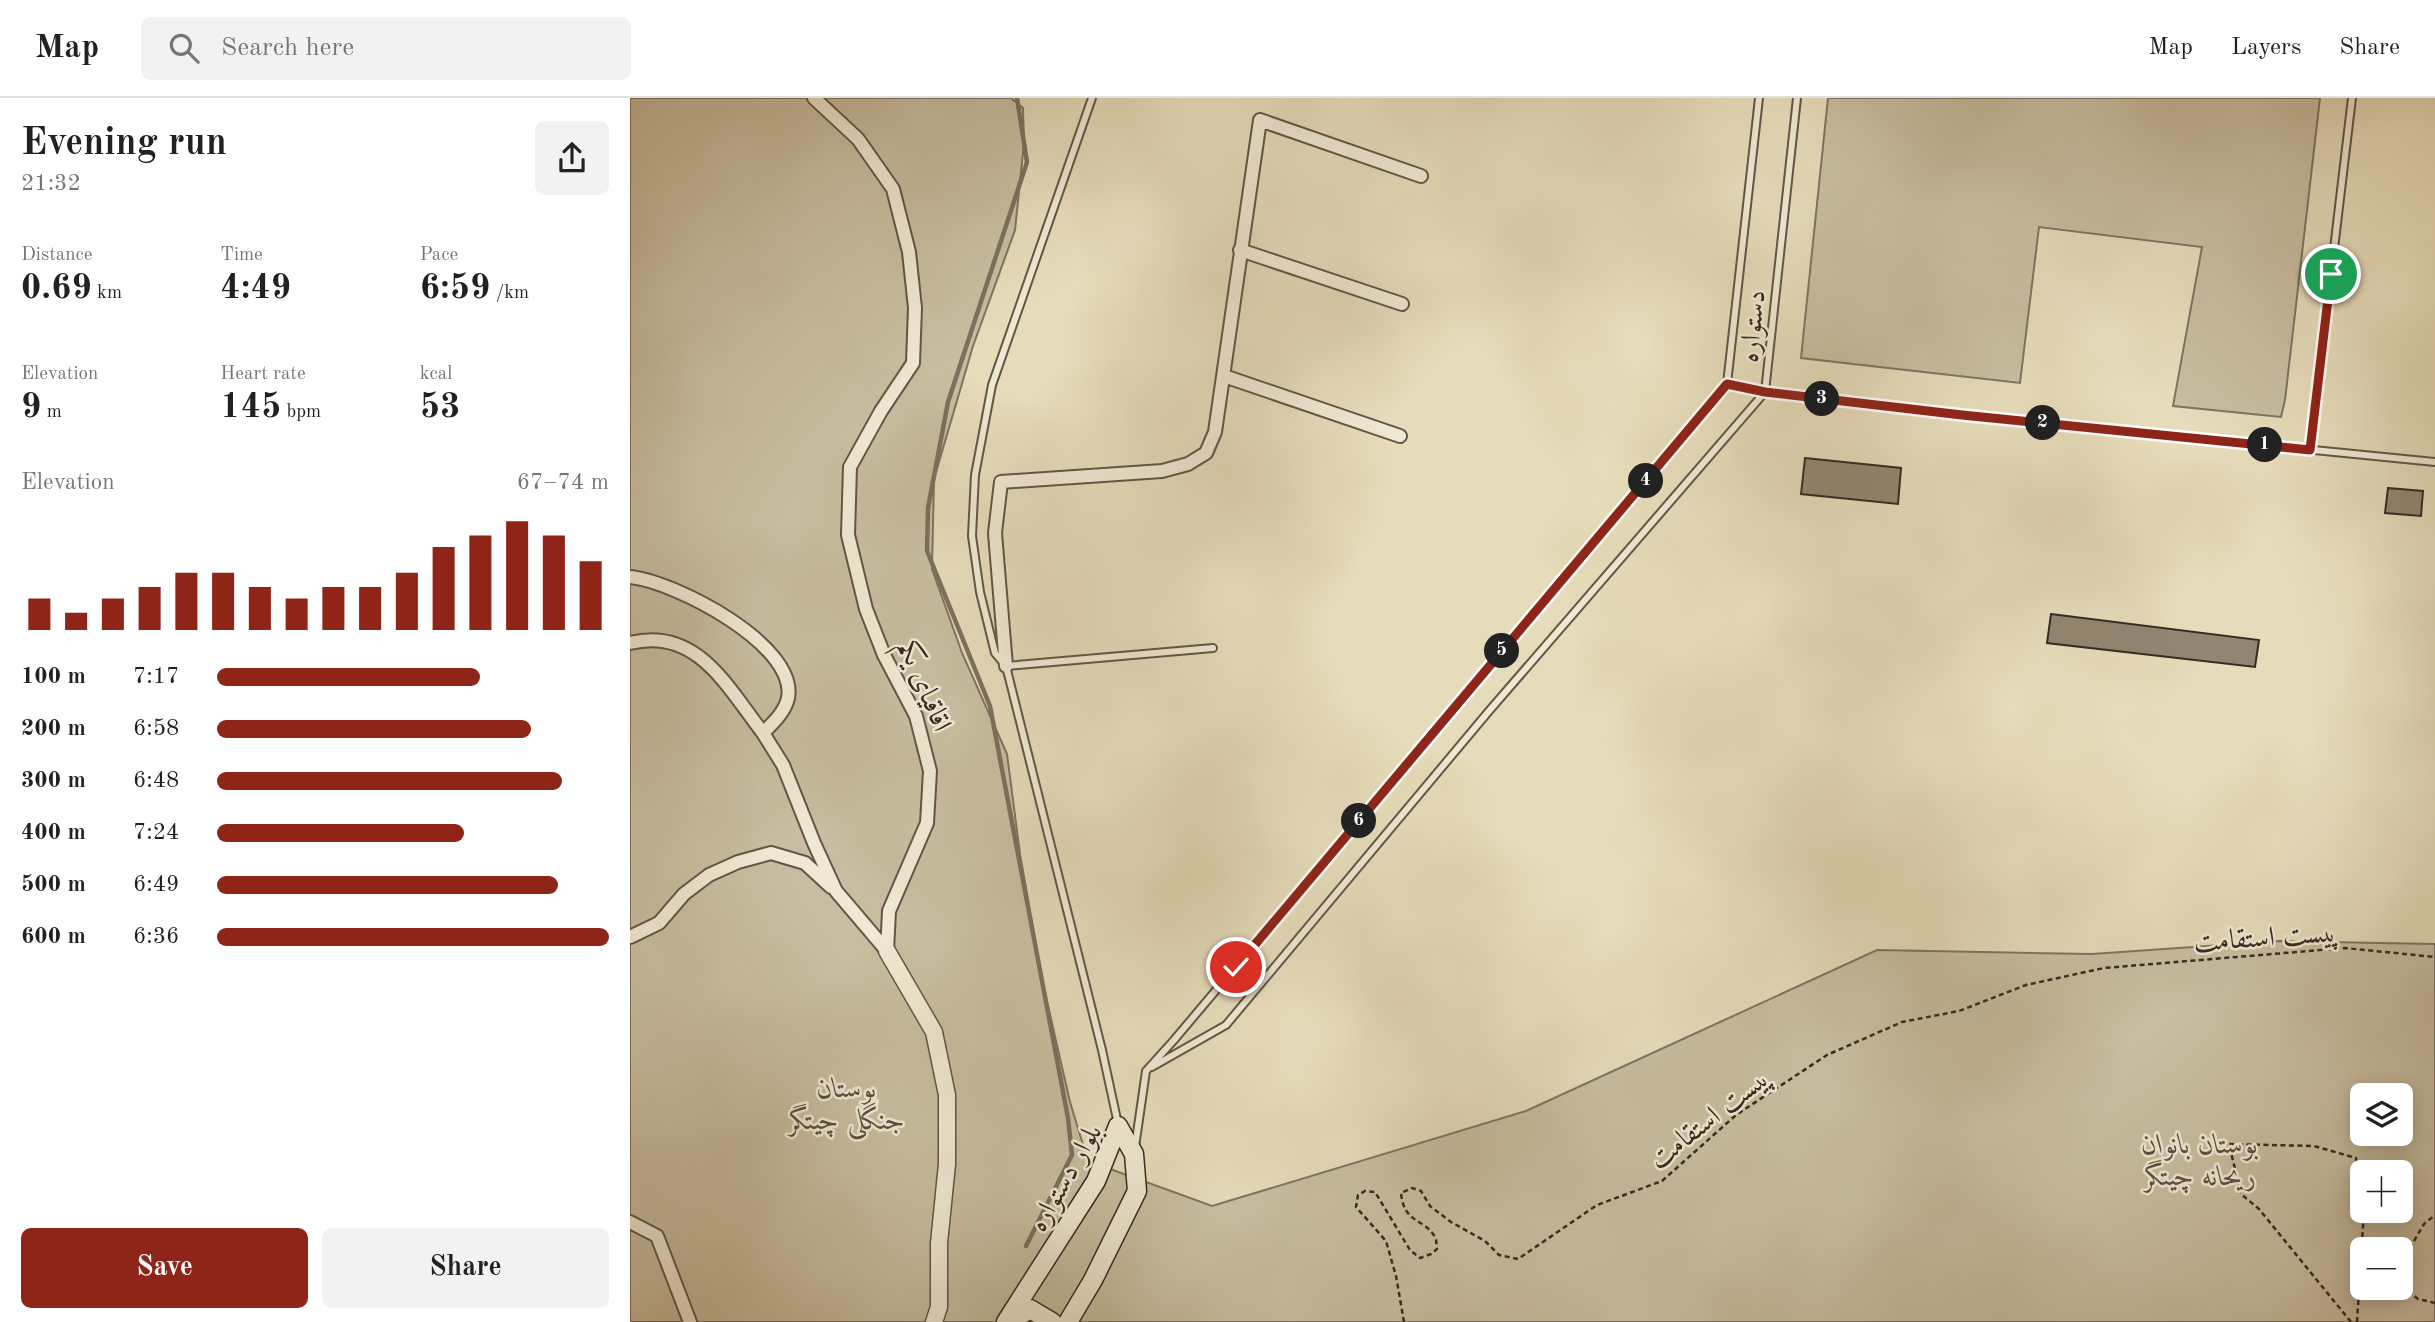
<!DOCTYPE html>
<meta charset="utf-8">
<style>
body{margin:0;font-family:"Old Standard TT",Amiri,serif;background:#f2f2f2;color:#202124;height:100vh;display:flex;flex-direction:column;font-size:26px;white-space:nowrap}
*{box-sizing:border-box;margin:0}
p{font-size:23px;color:#757577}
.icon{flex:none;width:38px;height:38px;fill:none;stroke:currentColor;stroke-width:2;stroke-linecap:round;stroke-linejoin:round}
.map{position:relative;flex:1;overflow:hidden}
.panel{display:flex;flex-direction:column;background:#fff;width:630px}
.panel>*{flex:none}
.tools{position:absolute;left:1720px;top:985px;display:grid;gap:14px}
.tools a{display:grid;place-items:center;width:63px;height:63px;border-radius:10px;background:#fff;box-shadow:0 4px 18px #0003;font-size:35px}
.pin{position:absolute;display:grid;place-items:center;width:60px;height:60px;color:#fff;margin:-30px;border:4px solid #fff;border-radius:50%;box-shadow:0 2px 7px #0007}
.km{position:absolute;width:35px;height:35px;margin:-18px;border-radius:50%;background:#222;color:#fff;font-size:19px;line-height:35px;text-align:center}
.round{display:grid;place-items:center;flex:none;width:74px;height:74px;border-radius:10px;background:#f2f2f2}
.overview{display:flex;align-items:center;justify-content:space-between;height:119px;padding:0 21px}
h1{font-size:38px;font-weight:600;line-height:52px}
.stats{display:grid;grid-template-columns:repeat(3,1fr);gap:10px;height:119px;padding:7px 21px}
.stats div{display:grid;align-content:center}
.stats b{font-size:35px;font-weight:600}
.stats small{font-size:19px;font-weight:400}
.stats p{font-size:19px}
.chart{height:196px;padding:14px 21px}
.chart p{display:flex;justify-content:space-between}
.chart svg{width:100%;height:126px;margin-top:7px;stroke:#8f2418;stroke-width:6}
.action{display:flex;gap:14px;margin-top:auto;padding:14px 21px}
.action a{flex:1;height:80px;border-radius:10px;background:#8f2418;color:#fff;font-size:28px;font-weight:600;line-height:80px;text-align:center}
.action a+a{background:#f2f2f2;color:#202124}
ul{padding:0 21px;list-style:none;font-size:23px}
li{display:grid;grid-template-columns:112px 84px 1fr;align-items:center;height:52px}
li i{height:18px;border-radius:9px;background:#8f2418}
header{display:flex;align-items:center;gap:42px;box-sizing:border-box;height:98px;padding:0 35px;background:#fff;border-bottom:2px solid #e0e0e0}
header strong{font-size:33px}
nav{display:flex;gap:38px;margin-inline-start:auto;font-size:24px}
.search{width:490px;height:63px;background:#f2f2f2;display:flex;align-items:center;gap:18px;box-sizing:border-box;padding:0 24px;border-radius:10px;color:#757577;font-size:26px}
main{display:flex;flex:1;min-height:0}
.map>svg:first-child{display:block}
.green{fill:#c8bda0;stroke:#7f7462;stroke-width:2;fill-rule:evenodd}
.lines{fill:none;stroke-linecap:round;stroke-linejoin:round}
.stream{stroke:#7c705f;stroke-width:4.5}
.building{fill:#928672;stroke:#362a23;stroke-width:2}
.service-casing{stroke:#625649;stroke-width:10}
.minor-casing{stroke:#625649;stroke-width:16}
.tertiary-casing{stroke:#625649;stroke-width:19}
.secondary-casing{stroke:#362a23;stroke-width:21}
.path{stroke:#362a23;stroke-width:2.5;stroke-dasharray:5 3.5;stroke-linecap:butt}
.service{stroke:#efe8d2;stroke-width:6}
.minor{stroke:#efe8d2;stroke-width:12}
.tertiary{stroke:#efe8d2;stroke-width:16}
.secondary{stroke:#efe8d2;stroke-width:18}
.route-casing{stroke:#fff;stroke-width:14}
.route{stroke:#8f2418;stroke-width:9}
.labels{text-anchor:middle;stroke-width:5;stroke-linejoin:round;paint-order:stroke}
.street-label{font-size:28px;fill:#362a23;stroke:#efe8d2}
.park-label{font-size:28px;font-style:italic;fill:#5a4f42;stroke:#efe8d2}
</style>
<header>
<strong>Map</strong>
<div class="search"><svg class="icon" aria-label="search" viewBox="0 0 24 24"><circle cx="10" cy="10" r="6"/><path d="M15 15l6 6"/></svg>Search here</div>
<nav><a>Map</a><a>Layers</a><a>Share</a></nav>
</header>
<main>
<section class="panel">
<div class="overview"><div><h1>Evening run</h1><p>21:32</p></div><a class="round"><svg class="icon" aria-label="share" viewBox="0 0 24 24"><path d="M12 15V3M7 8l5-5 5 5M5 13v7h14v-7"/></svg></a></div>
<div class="stats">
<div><p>Distance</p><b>0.69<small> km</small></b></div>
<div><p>Time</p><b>4:49</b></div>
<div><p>Pace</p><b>6:59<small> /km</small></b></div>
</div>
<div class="stats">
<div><p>Elevation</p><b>9<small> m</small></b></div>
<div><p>Heart rate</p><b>145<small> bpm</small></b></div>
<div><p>kcal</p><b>53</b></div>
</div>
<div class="chart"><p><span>Elevation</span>67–74 m</p>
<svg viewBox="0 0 160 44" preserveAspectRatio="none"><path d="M5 44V33M15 44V38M25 44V33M35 44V29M45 44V24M55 44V24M65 44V29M75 44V33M85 44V29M95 44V29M105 44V24M115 44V15M125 44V11M135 44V6M145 44V11M155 44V20"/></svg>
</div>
<ul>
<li><b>100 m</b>7:17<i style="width:67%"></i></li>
<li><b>200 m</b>6:58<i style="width:80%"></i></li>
<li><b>300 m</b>6:48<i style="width:88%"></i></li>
<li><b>400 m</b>7:24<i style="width:63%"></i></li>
<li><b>500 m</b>6:49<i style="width:87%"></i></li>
<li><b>600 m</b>6:36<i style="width:100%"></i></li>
</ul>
<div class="action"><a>Save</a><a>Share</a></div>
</section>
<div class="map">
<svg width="1805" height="1224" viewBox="0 0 1805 1224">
<rect width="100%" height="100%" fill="#e6dbba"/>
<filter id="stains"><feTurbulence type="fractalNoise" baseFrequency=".00286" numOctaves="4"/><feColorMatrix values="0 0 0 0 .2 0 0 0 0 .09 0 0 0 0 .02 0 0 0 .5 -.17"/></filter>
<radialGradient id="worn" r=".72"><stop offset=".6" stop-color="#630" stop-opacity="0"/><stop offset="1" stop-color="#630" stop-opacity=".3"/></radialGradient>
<path class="green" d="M0,0H381L393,10L394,45L385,132L343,248L304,381L302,471L332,555L377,656L390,756L411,877L440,1004L458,1063L582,1108L896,1013L1247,852L1462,856L1649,843L1805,846V1224H0ZM1732,998H1771V1036H1732ZM1732,1074H1771V1113H1732ZM1732,1152H1771V1190H1732Z
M1198,0H1690L1655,302L1651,319L1543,308L1572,149L1409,129L1390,285L1171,260Z"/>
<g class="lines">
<path class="stream" d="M387,0L397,64L318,304L298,410L297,453L360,608L438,1020L442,1057L396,1148"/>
</g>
<path class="building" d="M1175,360L1271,370L1268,406L1171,396Z
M1758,390L1793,393L1791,418L1755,415Z
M1421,516L1629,542L1625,569L1417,545Z"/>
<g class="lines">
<defs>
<path id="service" d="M462,0L362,287L345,377L342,438L350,494L365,555L376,568L472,952L488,1026
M1097,286L1135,294L1332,317L1805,364
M1680,352L1722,0
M376,568L583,550
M522,969L596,927L859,613L1135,294L1167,0
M505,1049L516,973L544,942L1097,286L1129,0"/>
<path id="minor" d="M184,0L228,41L263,91L279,154L285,210L283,265L251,313L220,369L218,437L236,511L254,557L286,618L300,673L297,725L259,813L257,853
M610,152L772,206
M594,278L770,338
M0,479C44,483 168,547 158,600C155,614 143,625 133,635L153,667L184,745L206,793L257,853
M0,545C67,528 98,590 133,635
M376,568L365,435L371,384L532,373L558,366L576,355L585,334L630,22L791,78
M0,839L29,825L54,796L79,777L108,764L141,755L175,765L201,789
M0,1124L27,1138L60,1224"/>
<path id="tertiary" d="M257,853L304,934L317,997V1066L309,1145V1209L304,1224"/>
<path id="secondary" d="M376,1224L466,1083L488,1028
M379,1224L400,1211L422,1224
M438,1224L463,1182L507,1093L504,1056L488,1028"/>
</defs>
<use href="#service" class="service-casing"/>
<use href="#minor" class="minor-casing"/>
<use href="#tertiary" class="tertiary-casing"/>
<use href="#secondary" class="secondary-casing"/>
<path class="path" d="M1771,1165L1794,1126L1805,1117
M1771,1188L1788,1201L1805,1205
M774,1224L766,1178L756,1143L726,1109L728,1097L735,1093L745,1094L780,1152L790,1160L801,1156L807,1151C806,1147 807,1143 805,1139C794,1120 774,1126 771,1095L782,1090L791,1093L800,1108L821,1124L855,1143L869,1157L888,1161L967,1107L1032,1083L1106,1017L1197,957L1272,924L1329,913L1396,887L1474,870L1715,850L1805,859
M1721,1224L1629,1111L1611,1096L1599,1046L1684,1048L1726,1060L1732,1093
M1727,1224L1734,1113"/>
<use href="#service" class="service"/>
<use href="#minor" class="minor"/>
<use href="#tertiary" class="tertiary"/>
<use href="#secondary" class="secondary"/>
</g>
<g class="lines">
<defs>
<path id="route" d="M606,869L1097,286L1135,294L1332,317L1680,352L1701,176"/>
</defs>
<use href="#route" class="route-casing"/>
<use href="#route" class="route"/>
</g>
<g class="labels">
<g class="street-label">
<text transform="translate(1121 228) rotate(-84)" y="10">دستواره</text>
<text transform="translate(296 587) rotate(67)" y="10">اقاقیای یکم</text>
<text transform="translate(1636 838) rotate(-4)" y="10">پیست استقامت</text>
<text transform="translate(1079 1019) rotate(-38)" y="10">پیست استقامت</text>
<text transform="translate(434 1079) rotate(-60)" y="10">بلوار دستواره</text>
</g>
<g class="park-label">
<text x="217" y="999">بوستان<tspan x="217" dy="32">جنگلی چیتگر</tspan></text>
<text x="1570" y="1055">بوستان بانوان<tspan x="1570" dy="32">ریحانه چیتگر</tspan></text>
</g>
</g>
<rect width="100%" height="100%" filter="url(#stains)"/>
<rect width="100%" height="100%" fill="url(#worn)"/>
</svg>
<div class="tools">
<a><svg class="icon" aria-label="layers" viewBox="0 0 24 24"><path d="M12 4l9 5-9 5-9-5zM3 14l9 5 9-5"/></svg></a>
<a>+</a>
<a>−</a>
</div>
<div class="pin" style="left:1701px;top:176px;background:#1e9e55"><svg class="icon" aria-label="arrive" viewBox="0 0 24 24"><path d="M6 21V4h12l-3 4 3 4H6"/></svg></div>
<div class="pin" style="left:606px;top:869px;background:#d93025"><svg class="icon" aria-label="check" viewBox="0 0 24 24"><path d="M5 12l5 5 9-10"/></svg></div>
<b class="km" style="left:1635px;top:347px">1</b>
<b class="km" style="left:1413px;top:325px">2</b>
<b class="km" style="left:1192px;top:301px">3</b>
<b class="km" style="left:1016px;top:383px">4</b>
<b class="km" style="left:872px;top:553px">5</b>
<b class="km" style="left:729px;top:723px">6</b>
</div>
</main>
